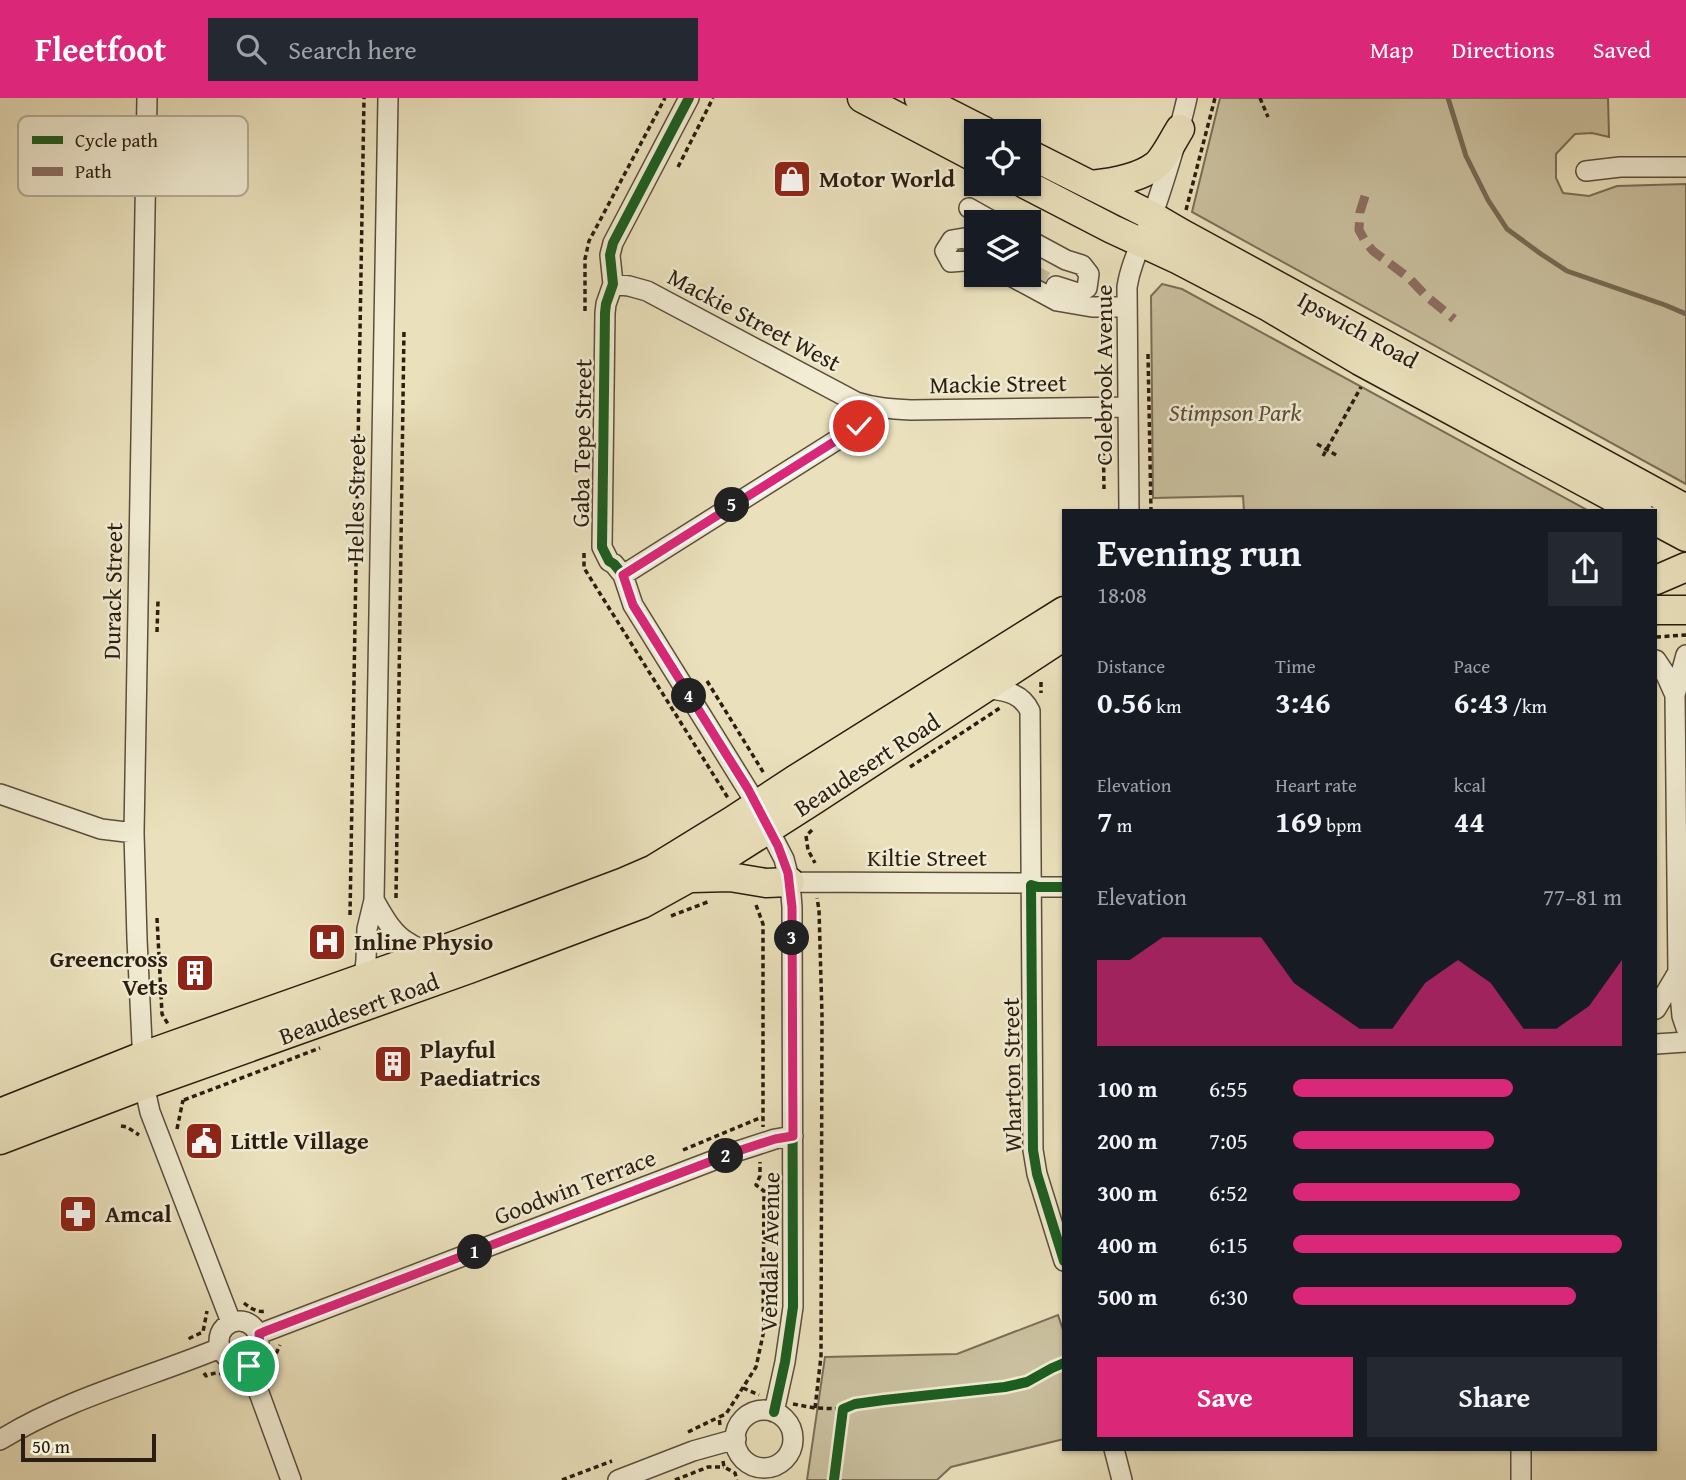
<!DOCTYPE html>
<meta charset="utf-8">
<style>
body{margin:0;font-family:"Gentium Book Plus",serif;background:#242831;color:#f1f3f6;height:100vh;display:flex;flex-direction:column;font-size:26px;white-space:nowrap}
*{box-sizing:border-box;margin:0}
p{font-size:23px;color:#9ea1a6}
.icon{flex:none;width:38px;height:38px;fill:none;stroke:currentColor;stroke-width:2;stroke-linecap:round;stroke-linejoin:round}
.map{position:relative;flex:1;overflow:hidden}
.drawer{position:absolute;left:1062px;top:411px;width:595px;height:942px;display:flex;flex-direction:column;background:#171b24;border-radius:0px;box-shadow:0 2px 5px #0004}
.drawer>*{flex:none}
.tools{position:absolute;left:964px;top:21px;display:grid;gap:14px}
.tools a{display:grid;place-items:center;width:77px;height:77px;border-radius:0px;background:#171b24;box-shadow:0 2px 5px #0004;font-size:35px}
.scale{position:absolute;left:21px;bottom:18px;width:135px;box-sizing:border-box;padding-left:7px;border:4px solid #2b1d11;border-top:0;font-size:19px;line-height:24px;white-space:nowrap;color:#2b1d11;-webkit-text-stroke:5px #f1ecd3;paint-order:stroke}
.pin{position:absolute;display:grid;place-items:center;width:60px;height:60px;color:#fff;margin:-30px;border:4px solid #fff;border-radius:50%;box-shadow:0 2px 7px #0007}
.km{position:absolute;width:35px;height:35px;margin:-18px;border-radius:50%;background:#222;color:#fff;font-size:19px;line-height:35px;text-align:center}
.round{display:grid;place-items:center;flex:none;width:74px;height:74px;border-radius:0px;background:#242831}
.head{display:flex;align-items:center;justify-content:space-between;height:119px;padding:0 35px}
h1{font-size:38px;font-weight:800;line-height:52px}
.figures{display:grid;grid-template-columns:repeat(3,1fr);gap:10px;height:119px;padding:7px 35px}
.figures div{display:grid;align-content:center}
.figures b{font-size:30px;font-weight:800}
.figures small{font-size:19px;font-weight:400}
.figures p{font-size:19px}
.chart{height:196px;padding:14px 35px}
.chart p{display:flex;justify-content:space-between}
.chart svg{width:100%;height:126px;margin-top:7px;fill:#db2777;opacity:.7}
.cta{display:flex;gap:14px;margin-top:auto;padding:14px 35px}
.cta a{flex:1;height:80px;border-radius:0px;background:#db2777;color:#fff;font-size:28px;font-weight:800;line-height:80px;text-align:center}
.cta a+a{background:#242831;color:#f1f3f6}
ul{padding:0 35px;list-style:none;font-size:23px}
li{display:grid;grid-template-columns:112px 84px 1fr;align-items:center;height:52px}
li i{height:18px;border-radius:9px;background:#db2777}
header{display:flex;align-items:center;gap:42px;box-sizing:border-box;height:98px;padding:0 35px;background:#db2777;color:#fff}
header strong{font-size:33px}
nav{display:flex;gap:38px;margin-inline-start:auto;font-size:24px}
.search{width:490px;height:63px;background:#242831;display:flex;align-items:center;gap:18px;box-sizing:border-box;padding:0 24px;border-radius:0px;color:#9ea1a6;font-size:26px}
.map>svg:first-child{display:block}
.green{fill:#cac09f;stroke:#7a6e58;stroke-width:2}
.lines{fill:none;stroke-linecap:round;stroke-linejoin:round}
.stream{stroke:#776a55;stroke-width:5}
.minor-tunnel{stroke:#c4ba9a;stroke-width:19;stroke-dasharray:19 10;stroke-linecap:butt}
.minor-casing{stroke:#5b4e3c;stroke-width:22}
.highway-casing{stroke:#2b1d11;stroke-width:31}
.path{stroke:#2b1d11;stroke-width:3.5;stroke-dasharray:5 3.5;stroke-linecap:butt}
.minor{stroke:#f1ecd3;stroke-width:19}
.highway{stroke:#eae1bc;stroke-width:28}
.quiet{stroke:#8d6e63;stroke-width:9;stroke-dasharray:18 9;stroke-linecap:butt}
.cycleway-casing{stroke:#f1ecd3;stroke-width:15}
.cycleway{stroke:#1b5e20;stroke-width:10}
.route-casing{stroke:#fff;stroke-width:14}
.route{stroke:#db2777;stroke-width:9}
.labels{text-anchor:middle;stroke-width:5;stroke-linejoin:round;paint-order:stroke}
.poi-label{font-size:24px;font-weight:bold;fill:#2b1d11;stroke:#f1ecd3;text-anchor:start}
.street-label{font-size:24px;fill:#2b1d11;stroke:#f1ecd3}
.park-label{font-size:24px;font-style:italic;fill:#5b4e3c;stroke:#f1ecd3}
.key{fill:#f1ecd3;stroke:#b6ae99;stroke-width:2}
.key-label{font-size:19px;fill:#2b1d11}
</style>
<header>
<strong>Fleetfoot</strong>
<div class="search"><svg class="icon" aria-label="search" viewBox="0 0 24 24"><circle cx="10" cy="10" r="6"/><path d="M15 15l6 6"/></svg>Search here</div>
<nav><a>Map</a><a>Directions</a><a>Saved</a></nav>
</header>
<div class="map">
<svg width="1686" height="1382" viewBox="0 0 1686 1382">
<rect width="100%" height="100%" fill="#eae1bc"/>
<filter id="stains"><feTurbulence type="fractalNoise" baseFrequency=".00286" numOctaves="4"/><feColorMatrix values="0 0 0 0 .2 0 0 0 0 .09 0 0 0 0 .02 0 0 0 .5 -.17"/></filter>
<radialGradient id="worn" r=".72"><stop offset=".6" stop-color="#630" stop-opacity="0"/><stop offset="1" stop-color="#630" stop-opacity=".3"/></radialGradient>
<path class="green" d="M1220,0H1608L1609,39L1592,35L1575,36L1556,56V80L1563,95L1589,98L1617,88L1686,86V386L1192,114Z
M1162,186L1182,191L1589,413H1244L1243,398L1153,400L1151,198Z
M1058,1217L1064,1235V1341L951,1369L937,1382H807L825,1259L957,1256Z"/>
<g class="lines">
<path class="stream" d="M1448,0L1466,58L1488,102L1507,131L1541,156L1567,173L1665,207L1686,216"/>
<path class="minor-tunnel" d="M1029,174L1053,187"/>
<defs>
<path id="minor" d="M147,0L134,735L137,841L144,987L150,1014L231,1224
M689,0L613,145L610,157L613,186L606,206L605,215L602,449L609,463L614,466L623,477L633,507L752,699L784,761L790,784L792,809L793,1209L785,1264L774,1314
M1586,73L1620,69H1686
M969,110L994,124
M1029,142L1066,162L1082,167L1089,176L1087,190L1078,195L1056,188
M976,146L964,140L952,142L945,153L951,164L976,162
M1009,177L1057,203L1092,209H1127
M613,186L629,188L647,193L856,304C875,310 892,311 911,312L1128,309
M1129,413L1127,189C1131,163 1144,141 1153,116C1166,78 1178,39 1187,0
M623,477L859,328L869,308
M1686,557L1675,597L1678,874L1682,918L1686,930
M1656,562L1666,577L1675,597
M986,590C1004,593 1021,594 1030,613L1033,1052L1037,1076L1064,1163
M0,696L101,731L134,735
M790,784L1023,785L1038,789H1064
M374,802C383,817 392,836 409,845C416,850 426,852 435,855
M364,880L366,862L367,831L374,802L388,0
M1656,911L1678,874
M1656,946L1686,944
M219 1243a20 20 0 1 1 40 0a20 20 0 1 1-40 0Z
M259,1236L738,1053L775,1041L793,1038
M247,1262L291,1382
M735 1341a29 29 0 1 1 58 0a29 29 0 1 1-58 0Z
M0,1342C68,1300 147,1280 220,1250
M1114,1351L1122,1382
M1521,1351V1382
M618,1382L693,1353L736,1341"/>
<path id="highway" d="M862,0L976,60
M919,0L984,33
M1029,56L1152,118L1181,135L1686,411
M1025,86L1112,131L1179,162L1267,208L1360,263L1638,413
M1091,87C1110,85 1139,80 1155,68C1164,61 1173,42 1180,31
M1656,423L1686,439
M1656,482L1686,469
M1656,512H1686
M692,780L730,779L766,785L790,784
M0,1015L143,958L459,846L624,784L654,771L732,723L796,681L1064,513
M0,1042L144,987L469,871L642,806L707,770L814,702L1064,538"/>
</defs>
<use href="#minor" class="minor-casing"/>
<use href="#highway" class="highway-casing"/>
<path class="path" d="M1260,0L1268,19
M678,69L713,0
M1186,112L1215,0
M585,213V161L589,143L665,0
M1148,256L1151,413
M1103,327L1104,391
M1317,346L1338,358
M1323,358L1361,289
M584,455V470L728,700
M157,534L158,503
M1656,539L1686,537
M707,583L765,677
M1041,584V595
M910,669L1000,610
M812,732L806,738L808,752L815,765
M396,800L404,231
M756,807L763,826V1029
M350,817L364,0
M671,818L710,803
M157,820L162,916L168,926
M184,1002L320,950
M121,1028L127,1029L139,1037
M177,1031L183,1002
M683,1052L762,1019
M244,1205C249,1209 257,1215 265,1213
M191,1241L190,1240L203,1234L207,1213
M268,1270L270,1269L280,1247
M204,1275L206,1278C218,1273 224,1275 234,1283
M743,1290L759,1297
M793,1306L815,1310L843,1311
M815,1310L821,1258L822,917L819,812L817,800
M720,1327L719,1319L726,1316L756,1269L763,1237L764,1093L756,1087L760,1078V1064
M688,1334L719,1319
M723,1363L724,1369L735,1375L737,1382
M562,1382L612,1363
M675,1382L708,1369H724"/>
<use href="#minor" class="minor"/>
<use href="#highway" class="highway"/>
<path class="quiet" d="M1365,98L1360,114L1359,132L1365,143L1373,153L1409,180L1425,197L1454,221"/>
<defs>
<path id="cycleway" d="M689,0L613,145L610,157L613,186L606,206L605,215L602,449L609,463L614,466L623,477L633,507L752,699L784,761L790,784L792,809L793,1209L785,1264L774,1314
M1064,789H1038L1031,787L1033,1052L1037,1076L1064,1163
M834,1382L843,1311L855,1306L884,1302L1005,1289L1027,1284L1052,1270L1064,1265"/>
</defs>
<use href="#cycleway" class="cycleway-casing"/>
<use href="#cycleway" class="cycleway"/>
</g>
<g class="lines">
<defs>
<path id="route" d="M249,1268L247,1262C257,1256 261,1248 259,1236L266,1233L738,1053L775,1041L793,1038L792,809L788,775L778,748L748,691L633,507L623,477L859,328"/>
</defs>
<use href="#route" class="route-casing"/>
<use href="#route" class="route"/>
</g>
<defs>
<symbol id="shop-square" viewBox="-11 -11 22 22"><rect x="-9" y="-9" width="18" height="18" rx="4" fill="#8f2418" stroke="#f1ecd3"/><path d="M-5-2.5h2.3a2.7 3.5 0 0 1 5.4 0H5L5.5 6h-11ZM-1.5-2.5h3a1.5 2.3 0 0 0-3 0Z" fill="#fff"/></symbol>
<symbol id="hospital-square" viewBox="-11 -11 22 22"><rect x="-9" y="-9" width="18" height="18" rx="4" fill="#8f2418" stroke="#f1ecd3"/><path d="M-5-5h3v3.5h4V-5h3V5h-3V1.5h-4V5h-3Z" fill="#fff"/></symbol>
<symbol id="building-square" viewBox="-11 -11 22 22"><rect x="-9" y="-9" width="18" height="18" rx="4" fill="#8f2418" stroke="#f1ecd3"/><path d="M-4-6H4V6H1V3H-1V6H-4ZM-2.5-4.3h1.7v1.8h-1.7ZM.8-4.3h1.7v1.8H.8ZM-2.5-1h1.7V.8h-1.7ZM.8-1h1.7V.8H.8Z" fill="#fff"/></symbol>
<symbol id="civic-square" viewBox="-11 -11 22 22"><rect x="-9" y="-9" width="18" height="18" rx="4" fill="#8f2418" stroke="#f1ecd3"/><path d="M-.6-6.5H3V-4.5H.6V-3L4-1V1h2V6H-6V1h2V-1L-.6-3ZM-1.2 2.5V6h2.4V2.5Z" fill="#fff"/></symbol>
<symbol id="pharmacy-square" viewBox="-11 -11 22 22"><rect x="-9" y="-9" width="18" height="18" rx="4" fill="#8f2418" stroke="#f1ecd3"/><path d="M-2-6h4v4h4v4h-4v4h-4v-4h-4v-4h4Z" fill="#fff"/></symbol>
</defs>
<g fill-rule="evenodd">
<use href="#shop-square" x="770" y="59" width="44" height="44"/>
<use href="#hospital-square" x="305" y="822" width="44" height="44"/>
<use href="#building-square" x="173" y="853" width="44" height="44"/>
<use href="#building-square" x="371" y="944" width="44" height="44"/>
<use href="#civic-square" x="182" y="1021" width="44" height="44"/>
<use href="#pharmacy-square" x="56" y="1094" width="44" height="44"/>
</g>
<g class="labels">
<g class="poi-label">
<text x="819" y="89">Motor World</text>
<text x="354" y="852">Inline Physio</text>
<text x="168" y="869" text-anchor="end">Greencross<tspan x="168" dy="28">Vets</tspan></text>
<text x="420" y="960">Playful<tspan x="420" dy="28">Paediatrics</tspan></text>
<text x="231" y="1051">Little Village</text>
<text x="105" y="1124">Amcal</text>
</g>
<g class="street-label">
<text transform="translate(754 222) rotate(28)" y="8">Mackie Street West</text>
<text transform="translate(1358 232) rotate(29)" y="8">Ipswich Road</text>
<text transform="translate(1104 277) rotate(-90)" y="8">Colebrook Avenue</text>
<text transform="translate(998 286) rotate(-1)" y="8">Mackie Street</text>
<text transform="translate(582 345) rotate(-89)" y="8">Gaba Tepe Street</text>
<text transform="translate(356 401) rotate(-89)" y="8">Helles Street</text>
<text transform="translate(113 493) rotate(-89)" y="8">Durack Street</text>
<text transform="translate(867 667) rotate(-33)" y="8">Beaudesert Road</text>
<text x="927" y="768">Kiltie Street</text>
<text transform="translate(359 911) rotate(-20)" y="8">Beaudesert Road</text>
<text transform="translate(1012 977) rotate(-91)" y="8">Wharton Street</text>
<text transform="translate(575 1089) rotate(-21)" y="8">Goodwin Terrace</text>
<text transform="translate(770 1154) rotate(-89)" y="8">Vendale Avenue</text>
</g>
<g class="park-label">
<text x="1235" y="323">Stimpson Park</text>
</g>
</g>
<rect x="18" y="18" width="230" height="80" rx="10" class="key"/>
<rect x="32" y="38" width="31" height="8" fill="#1b5e20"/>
<rect x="32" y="69" width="31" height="9" fill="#8d6e63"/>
<g class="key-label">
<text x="75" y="49">Cycle path</text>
<text x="75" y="80">Path</text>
</g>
<rect width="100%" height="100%" filter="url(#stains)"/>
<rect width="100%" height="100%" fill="url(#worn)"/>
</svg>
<div class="tools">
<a><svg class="icon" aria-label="locate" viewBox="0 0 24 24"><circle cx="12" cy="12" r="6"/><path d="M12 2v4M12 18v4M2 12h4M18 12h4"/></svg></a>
<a><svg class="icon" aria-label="layers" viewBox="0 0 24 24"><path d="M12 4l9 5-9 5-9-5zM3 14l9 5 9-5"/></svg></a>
</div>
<div class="scale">50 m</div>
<div class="pin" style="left:249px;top:1268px;background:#1e9e55"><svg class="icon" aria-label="arrive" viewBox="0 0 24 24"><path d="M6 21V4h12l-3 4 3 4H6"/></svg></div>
<div class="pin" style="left:859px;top:328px;background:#d93025"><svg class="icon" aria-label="check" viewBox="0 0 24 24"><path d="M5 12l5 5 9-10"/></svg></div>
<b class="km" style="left:475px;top:1154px">1</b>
<b class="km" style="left:726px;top:1058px">2</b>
<b class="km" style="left:792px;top:840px">3</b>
<b class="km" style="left:689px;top:598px">4</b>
<b class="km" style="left:732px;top:407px">5</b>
<section class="drawer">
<div class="head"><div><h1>Evening run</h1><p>18:08</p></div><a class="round"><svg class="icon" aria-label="share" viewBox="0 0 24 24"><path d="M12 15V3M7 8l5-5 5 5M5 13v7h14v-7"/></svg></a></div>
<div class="figures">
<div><p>Distance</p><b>0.56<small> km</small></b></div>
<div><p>Time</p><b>3:46</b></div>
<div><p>Pace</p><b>6:43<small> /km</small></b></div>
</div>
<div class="figures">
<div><p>Elevation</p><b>7<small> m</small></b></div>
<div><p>Heart rate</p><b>169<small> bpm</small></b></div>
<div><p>kcal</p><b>44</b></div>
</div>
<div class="chart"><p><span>Elevation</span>77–81 m</p>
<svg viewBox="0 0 160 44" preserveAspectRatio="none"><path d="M0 44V14L10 14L20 6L30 6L40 6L50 6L60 22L70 30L80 38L90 38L100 22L110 14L120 22L130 38L140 38L150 30L160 14V44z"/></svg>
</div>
<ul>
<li><b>100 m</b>6:55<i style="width:67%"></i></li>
<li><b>200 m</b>7:05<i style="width:61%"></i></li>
<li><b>300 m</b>6:52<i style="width:69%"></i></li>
<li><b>400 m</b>6:15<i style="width:100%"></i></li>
<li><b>500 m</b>6:30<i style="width:86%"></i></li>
</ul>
<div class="cta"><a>Save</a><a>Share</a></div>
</section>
</div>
